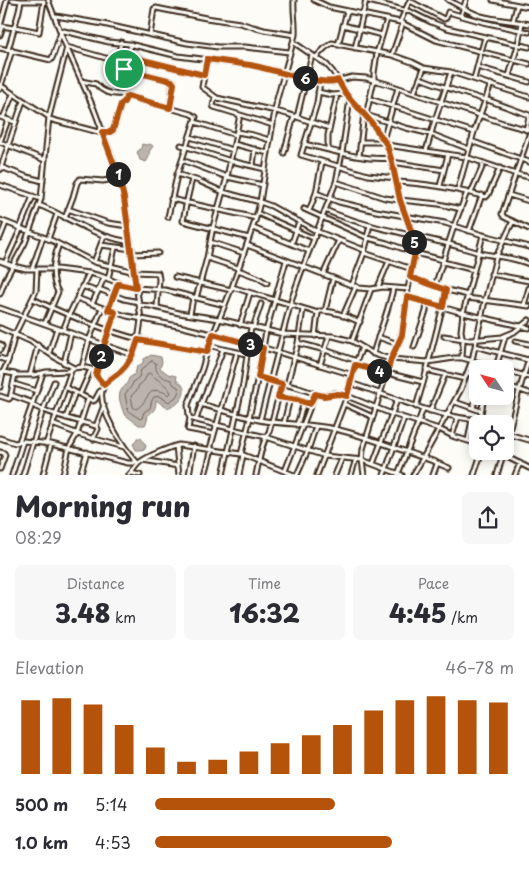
<!DOCTYPE html>
<meta charset="utf-8">
<style>
body{margin:0;font-family:"Playpen Sans",sans-serif;background:#f7f7f7;color:#2b2b33;height:100vh;display:flex;flex-direction:column;font-size:19px;white-space:nowrap}
*{box-sizing:border-box;margin:0}
p{font-size:16px;color:#7c7c81}
.icon{flex:none;width:28px;height:28px;fill:none;stroke:currentColor;stroke-width:2;stroke-linecap:round;stroke-linejoin:round}
.map{position:relative;height:475px;overflow:hidden}
.panel{display:flex;flex-direction:column;background:#fff;flex:1}
.panel>*{flex:none}
.needle{width:32px;rotate:306deg}
.buttons{position:absolute;left:469px;top:360px;display:grid;gap:10px}
.buttons a{display:grid;place-items:center;width:45px;height:45px;border-radius:8px;background:#fff;box-shadow:0 2px 12px #0003;font-size:25px}
.pin{position:absolute;display:grid;place-items:center;width:42px;height:42px;color:#fff;margin:-21px;border:2px solid #fff;border-radius:50%;box-shadow:0 1px 5px #0007}
.km{position:absolute;width:25px;height:25px;margin:-12px;border-radius:50%;background:#222;color:#fff;font-size:14px;line-height:25px;text-align:center}
.round{display:grid;place-items:center;flex:none;width:52px;height:52px;border-radius:8px;background:#f7f7f7}
.summary{display:flex;align-items:center;justify-content:space-between;height:85px;padding:0 15px}
h1{font-size:28px;font-weight:800;line-height:38px}
.stats{display:grid;grid-template-columns:repeat(3,1fr);gap:8px;height:85px;padding:5px 15px}
.stats div{display:grid;align-content:center;border-radius:8px;background:#f7f7f7;text-align:center}
.stats b{font-size:25px;font-weight:800}
.stats small{font-size:14px;font-weight:400}
.stats p{font-size:14px}
.chart{height:140px;padding:10px 15px}
.chart p{display:flex;justify-content:space-between}
.chart svg{width:100%;height:90px;margin-top:5px;stroke:#b45309;stroke-width:6}
ul{padding:0 15px;list-style:none;font-size:16px}
li{display:grid;grid-template-columns:80px 60px 1fr;align-items:center;height:38px}
li i{height:12px;border-radius:6px;background:#b45309}
.map>svg:first-child{display:block}
.water{fill:#bbb4ad;stroke:#887d74}
.lines{fill:none;stroke-linecap:round;stroke-linejoin:round}
.shore{stroke:#6e6157;stroke-width:1}
.minor-casing{stroke:#3b2a1e;stroke-width:7}
.minor{stroke:#fdfcf7;stroke-width:3}
.route-casing{stroke:#fff;stroke-width:10}
.route{stroke:#b45309;stroke-width:6}
</style>
<div class="map">
<svg width="529" height="475" viewBox="0 0 529 475">
<rect width="100%" height="100%" fill="#fdfcf7"/>
<filter id="ink" filterUnits="userSpaceOnUse"><feTurbulence type="fractalNoise" baseFrequency=".02" numOctaves="2"/><feDisplacementMap in="SourceGraphic" scale="10" xChannelSelector="R" yChannelSelector="G"/><feConvolveMatrix kernelMatrix="1 2 1 2 8 2 1 2 1" color-interpolation-filters="sRGB"/></filter>
<g filter="url(#ink)">
<path class="water" d="M142,144L146,145L150,144L153,146L149,152C151,155 148,159 146,162L140,160L137,152L141,148Z
M151,355L161,357L162,362L160,368L168,374L176,376L177,381C189,386 184,400 175,405C174,405 167,408 167,408L156,400C156,407 155,411 148,415L147,421L145,425H139L124,414C122,407 116,396 122,389C126,385 127,384 129,378L135,374L137,366L142,364L144,359Z
M137,438H141L146,446L145,449L140,450H136L133,444L136,441Z"/>
<g class="lines">
<path class="shore" d="M152,361L156,363C154,373 162,378 171,380L174,385L178,387L179,391L176,397L169,402L159,396L154,397L152,400L150,408L144,412L142,418L140,419L128,411L125,394L131,387L134,381L139,377L141,370C146,367 147,363 152,361Z
M149,373C156,379 168,385 171,393L169,395C146,381 150,402 136,409L133,407L131,396L137,390L139,385L144,381L147,375Z"/>
<defs>
<path id="minor" d="M12,0L21,1H44
M48,0L65,44L94,109L119,176L124,198L141,319C139,338 136,358 121,371C116,376 107,379 104,386C93,403 125,451 138,463
M294,0C293,12 296,23 295,35L277,99L267,158L260,202L256,218L232,287L209,345L202,369L188,405L189,416L190,418L196,420L266,437L325,456L362,460L402,475
M314,0L329,7L400,22L436,40L529,64
M365,0L411,12L431,22L447,28L485,37
M448,0C459,5 468,12 481,16C496,20 513,21 529,24
M493,0L529,7
M410,1L444,19L446,18L448,12L483,22L529,32
M56,16L103,24L187,43L218,47H245L289,52
M461,16L466,0
M513,21L517,5
M400,22L410,0
M343,25L382,35
M0,26L7,0
M1,26L14,28
M15,27L39,32L44,1
M0,35L3,26
M150,35L154,9L156,8L206,18L240,23L253,27L264,30L295,35
M121,42L116,67L173,81L170,108
M293,42L327,65L333,72L346,94L371,122L387,145L392,162L400,200L413,236L415,253L408,289L403,328L399,342L391,359L363,449L362,460L364,475
M338,45L347,11
M0,48L51,60L53,56L61,32L64,31L109,42L129,44L178,56L250,65L320,81L333,82L352,77L366,78L387,84L503,123L529,130
M355,48L366,0
M8,50L19,11L21,1
M392,55L403,23
M127,56L204,75
M316,57L325,48L332,43L392,55L412,62L424,68L451,72L529,97
M207,59L202,87L217,98L276,111L294,116L329,128
M477,67L529,82
M124,69L131,44
M509,76L518,45L522,23
M420,78L447,88L485,100
M474,79L485,37L529,47
M81,81L96,84C101,91 111,95 120,94L191,114L196,117L182,160L177,175L168,217
M320,81L317,103L301,155L368,175L395,178
M0,85L49,117
M0,89L12,50
M318,92L332,95L346,94
M414,93L424,68
M215,97L213,106L214,107L273,125
M370,99L474,132
M485,99L529,115
M366,115L406,128L431,134L469,149
M366,115L374,80V73L377,53L387,19
M0,117L15,122
M297,117L312,55
M3,118L13,94
M49,119L102,133L110,132L113,131L121,105L124,102L127,96
M195,122L236,135
M526,130L529,117
M237,132L253,135L270,140
M529,135L502,214L504,217L529,229
M190,137L233,150
M383,140L398,88
M471,141L529,162
M0,142L45,160
M0,142L8,120
M361,142H385
M234,144L268,153
M304,144C331,150 363,161 391,158
M181,145L231,161L265,169
M387,145L466,157L516,174L529,177
M328,149V135L337,95
M426,151L435,120L451,72
M284,153L294,116
M359,156L364,113
M182,160L227,177L263,185
M392,162L444,170
M253,166L255,149
M1,167L27,177L43,181
M0,170L23,101
M177,174L199,181L223,192L260,202L271,206L316,231L364,250
M192,179L187,200L183,221L249,238
M336,182L385,198L400,200L439,204L461,209
M396,182C427,183 456,189 486,197L488,195L500,168
M0,185L41,199
M440,186L448,154
M458,189L474,132L491,84
M316,193L339,202L376,211L445,223L483,235L529,247
M471,193L484,163
M509,195L529,201
M171,199L256,218
M39,205C54,211 67,219 82,226C97,234 113,239 130,242
M68,209L108,223L128,226
M304,209L368,238L387,243L415,253L443,260
M325,210C360,225 399,232 436,241C451,244 466,249 480,253C497,257 514,257 529,264
M309,211L316,193L322,162
M257,213L313,238
M65,218L73,197L77,183L80,179L103,181L119,178
M0,220L53,241L94,262L135,272L158,273L159,279L157,307
M20,228L33,196
M253,228L309,251
M469,231L482,195
M367,237L370,225
M0,238L6,223
M48,239L57,214
M210,242L244,253
M292,243L299,221
M101,245L132,249
M247,245L359,288L371,289L383,287L408,289
M364,253L412,269
M132,254L158,253
M207,258L238,268
M0,261L13,266L26,269H57L89,273L101,276L121,284L136,288L165,290L225,305
M94,262L104,236
M443,262L474,270
M5,263L21,228
M32,269L43,237
M238,270L257,277L267,283
M491,274L529,281
M323,275L339,240
M175,277L231,290
M410,277L447,290L468,295
M108,279L115,248
M352,285L364,253L368,238
M82,286L98,292
M435,286L454,226L467,192
M232,287C261,296 290,304 318,313L320,311C333,310 348,317 360,322
M378,287L389,261
M99,289L124,299L139,302
M0,294L6,278L25,243L41,199L49,117L67,47L116,61
M407,297L463,313L529,328
M77,298L108,310L127,316L183,327L248,343L353,375L355,365L362,347L376,355L391,359L428,362L454,358H462L502,369
M196,298L207,258L213,227L227,177L240,115
M467,298L529,306
M33,299C67,315 102,330 138,339C160,345 184,348 206,352
M92,304L104,278
M139,305L150,306L179,313L219,319L283,334L333,336L352,341L362,347
M524,305L529,288
M0,308L133,355
M303,309L298,343L325,350L357,361
M108,310L118,284
M325,311L333,278
M190,314L193,298
M343,316L356,286
M45,323L58,292C50,277 53,260 59,244
M240,325L250,293
M0,328L30,341L56,358L74,368
M253,328L261,304
M63,330L69,315L89,273
M315,336L318,313
M444,336L470,340L502,337L514,332L529,320
M378,337L398,344
M352,341L371,289
M515,341L529,344
M0,344L2,346L0,350
M209,345L223,349L247,354
M475,346L528,360
M414,347L426,311L427,302
M49,353L57,328
M373,354C379,332 389,310 393,288
M0,358L8,361
M462,358L463,341L461,331L463,313L483,235
M64,363L71,333
M320,365L329,336
M355,365L423,382
M82,367L89,340L102,308
M496,367L505,337
M426,370L465,379
M505,370L529,377
M0,373L3,372L15,374V375H34L46,372L68,371L74,368L82,367L91,369L104,385
M467,373L478,375
M96,374L103,349L115,312
M30,375L38,345
M258,377L299,388L319,395L324,396L335,393L347,396L392,414L439,429L455,437L478,444
M350,383C394,397 434,417 480,420L483,424
M14,384L37,391
M287,385L298,343
M505,385L529,393
M0,387L3,372L8,361L15,334L36,291L37,269
M65,387L93,401L95,400L100,391
M80,394L91,369
M11,395L33,403
M0,396L9,399L10,398L15,375
M279,397L297,400L310,404
M455,402L481,411
M200,404C220,409 239,416 259,420C284,425 310,423 335,429C370,437 402,451 436,462L437,464L433,475
M344,404L373,417
M32,405C52,415 74,420 96,426
M416,407L424,380L447,290
M473,408L478,389
M430,411L445,375
M66,418L75,392
M190,418L188,429L214,434
M249,418L257,381L266,331L286,261
M196,420C203,395 215,373 223,349
M260,420L292,298L303,267L336,182L342,153L350,99
M480,420L484,396
M284,423L290,398
M52,424L81,435L124,447
M297,425L304,402
M505,433L529,440
M452,436L458,417
M0,438L15,443L24,441L51,444L128,463H134L136,461
M93,439L98,429L96,426L104,405
M468,441L472,419
M19,442L43,373
M46,444L71,371
M176,446L179,475
M505,447L519,391L529,359
M210,449L237,352
M490,451L503,455L529,468
M0,452L4,453L5,455L0,469
M241,454L250,418
M143,460L178,466
M437,463L449,468
M373,464L397,400
M285,471L315,394
M131,473L140,475
M398,474L418,423L423,409
M12,475L23,441
M23,475L43,410L54,382
M43,475L51,444
M63,475L69,448L77,434L88,399
M80,475L87,452
M129,475C133,471 136,465 140,462C148,456 170,447 179,445L241,454L294,475
M189,475L194,446
M205,475L212,449
M223,475L243,384L251,327
M239,475L243,455
M256,475C259,461 261,444 269,432L282,384
M297,475L308,450L316,426
M317,475L347,396L353,375
M335,475L342,458
M351,475L356,459
M384,475L404,418
M413,475L423,458L461,389L472,360L485,301L496,257L513,221
M474,475L482,451
M497,475L504,451
M515,475L520,463"/>
</defs>
<use href="#minor" class="minor-casing"/>
<use href="#minor" class="minor"/>
</g>
</g>
<g class="lines" filter="url(#ink)">
<defs>
<path id="route" d="M127,56L204,75L207,59C222,61 236,63 250,65C268,68 324,87 338,80L346,94L371,122L387,145L392,162L400,200L413,236L415,253L410,277L446,290L443,307L407,297L402,335L391,359L387,373L355,365L347,396L338,394L324,396L315,394L310,404L297,400L278,397L282,384L258,377L263,348L213,334L207,352L138,340C135,351 130,363 120,372C115,376 109,380 104,385L96,375L103,349L115,312L108,310L118,284L136,288L124,198L119,178L102,132H110L113,130L121,104L124,102L127,96L170,108L174,84L172,81L124,69Z"/>
</defs>
<use href="#route" class="route-casing"/>
<use href="#route" class="route"/>
</g>
</svg>
<div class="buttons">
<a><svg class="needle" viewBox="-14 -14 28 28"><path d="M0-13l5 13h-10z" fill="#e53935"/><path d="M0 13l5-13h-10z" fill="#7c7c81"/></svg></a>
<a><svg class="icon" aria-label="locate" viewBox="0 0 24 24"><circle cx="12" cy="12" r="6"/><path d="M12 2v4M12 18v4M2 12h4M18 12h4"/></svg></a>
</div>
<div class="pin" style="left:124px;top:69px;background:#1e9e55"><svg class="icon" aria-label="arrive" viewBox="0 0 24 24"><path d="M6 21V4h12l-3 4 3 4H6"/></svg></div>
<b class="km" style="left:118px;top:174px">1</b>
<b class="km" style="left:101px;top:356px">2</b>
<b class="km" style="left:250px;top:344px">3</b>
<b class="km" style="left:379px;top:371px">4</b>
<b class="km" style="left:414px;top:242px">5</b>
<b class="km" style="left:305px;top:78px">6</b>
</div>
<section class="panel">
<div class="summary"><div><h1>Morning run</h1><p>08:29</p></div><a class="round"><svg class="icon" aria-label="share" viewBox="0 0 24 24"><path d="M12 15V3M7 8l5-5 5 5M5 13v7h14v-7"/></svg></a></div>
<div class="stats">
<div><p>Distance</p><b>3.48<small> km</small></b></div>
<div><p>Time</p><b>16:32</b></div>
<div><p>Pace</p><b>4:45<small> /km</small></b></div>
</div>
<div class="chart"><p><span>Elevation</span>46–78 m</p>
<svg viewBox="0 0 160 44" preserveAspectRatio="none"><path d="M5 44V8M15 44V7M25 44V10M35 44V20M45 44V31M55 44V38M65 44V37M75 44V33M85 44V29M95 44V25M105 44V20M115 44V13M125 44V8M135 44V6M145 44V8M155 44V9"/></svg>
</div>
<ul>
<li><b>500 m</b>5:14<i style="width:50%"></i></li>
<li><b>1.0 km</b>4:53<i style="width:66%"></i></li>
</ul>
</section>
